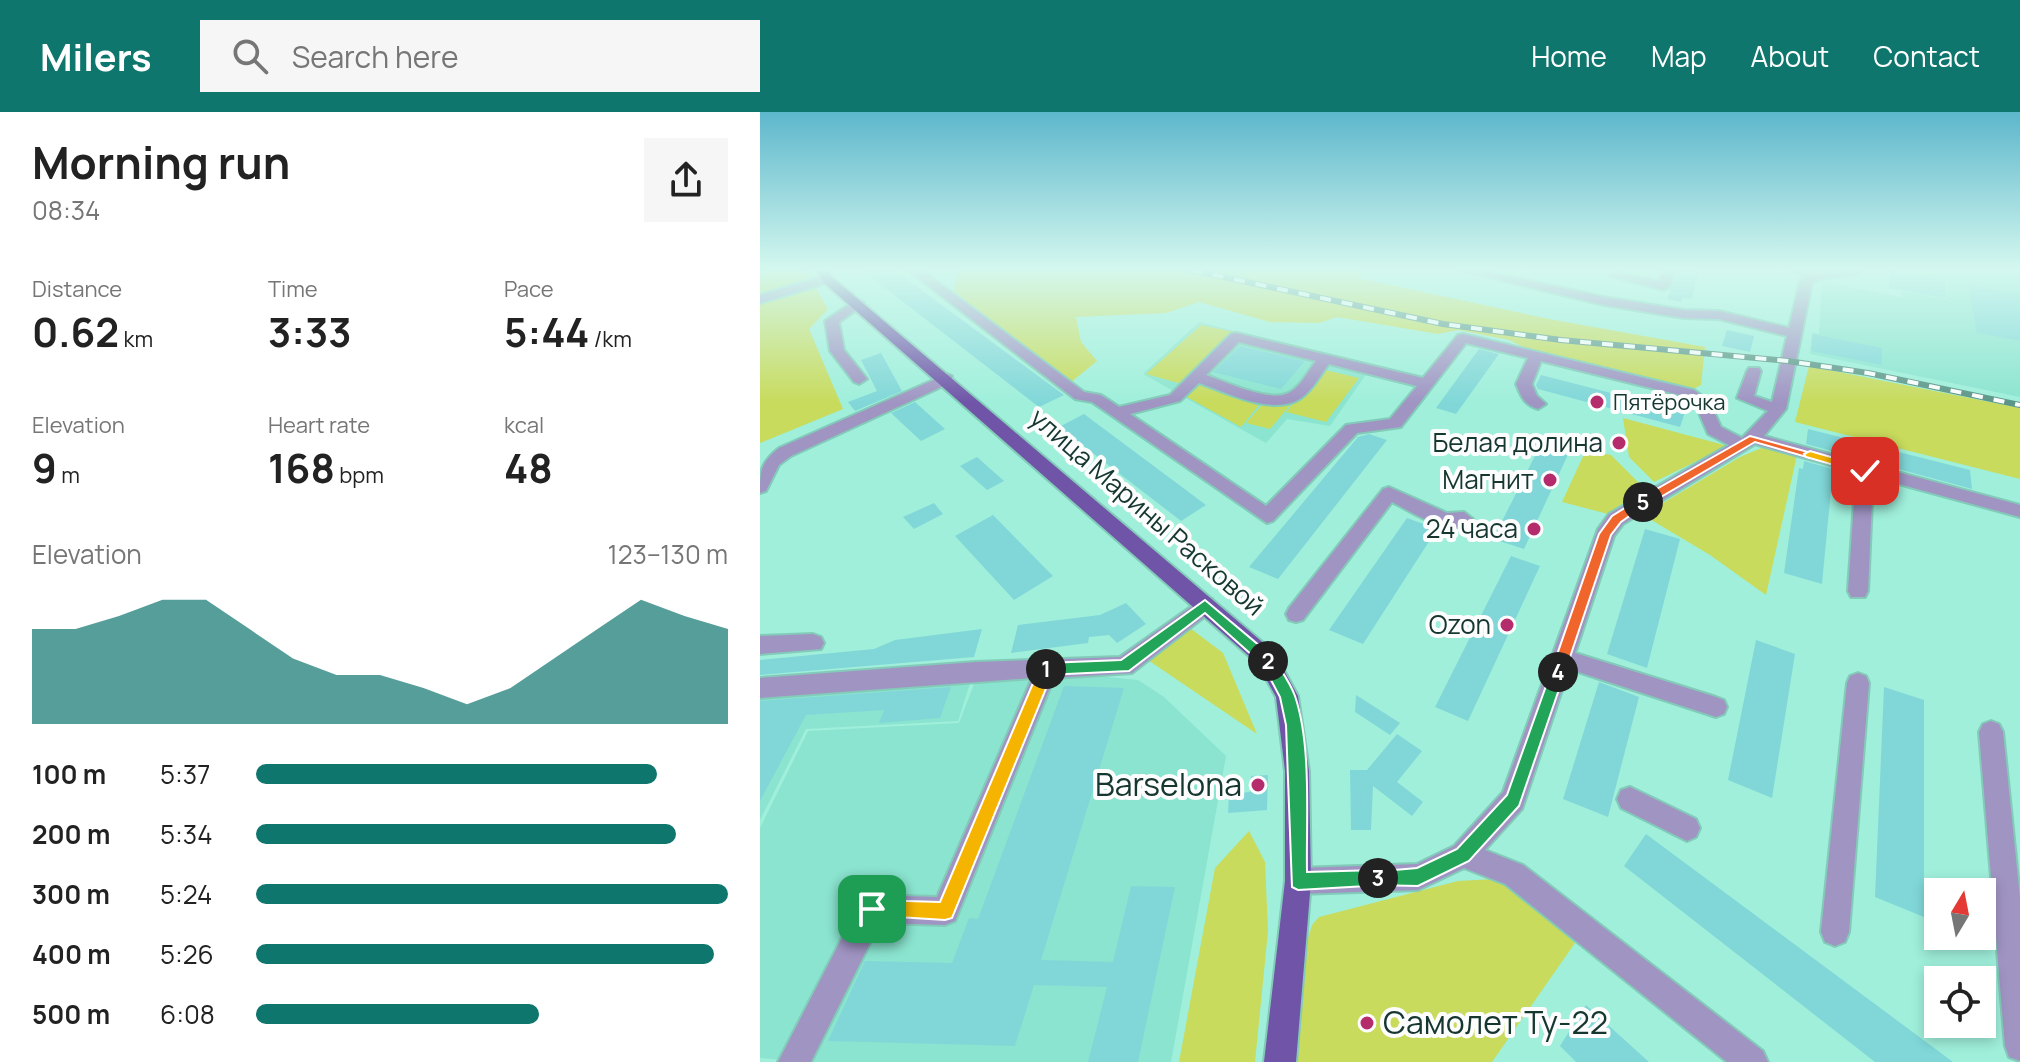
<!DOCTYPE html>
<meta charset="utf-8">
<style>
body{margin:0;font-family:Manrope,sans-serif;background:#f6f6f6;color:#222;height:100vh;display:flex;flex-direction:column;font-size:30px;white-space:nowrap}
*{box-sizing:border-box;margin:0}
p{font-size:26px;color:#767676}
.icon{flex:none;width:44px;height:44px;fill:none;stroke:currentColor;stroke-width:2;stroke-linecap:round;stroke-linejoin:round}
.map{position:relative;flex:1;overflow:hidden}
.details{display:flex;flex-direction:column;background:#fff;width:760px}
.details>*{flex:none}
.needle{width:52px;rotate:10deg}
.buttons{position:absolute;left:1164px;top:766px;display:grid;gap:16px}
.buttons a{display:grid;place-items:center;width:72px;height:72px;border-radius:0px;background:#fff;box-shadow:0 4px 12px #0003;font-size:40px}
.pin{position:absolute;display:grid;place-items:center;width:68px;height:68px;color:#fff;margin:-34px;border-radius:16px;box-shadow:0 4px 12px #0006}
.km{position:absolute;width:40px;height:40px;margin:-20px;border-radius:50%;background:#222;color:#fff;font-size:22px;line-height:40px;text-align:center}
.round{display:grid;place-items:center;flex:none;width:84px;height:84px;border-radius:0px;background:#f6f6f6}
.headline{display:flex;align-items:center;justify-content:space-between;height:136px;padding:0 32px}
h1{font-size:44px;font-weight:700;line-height:60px}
.metrics{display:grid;grid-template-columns:repeat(3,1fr);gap:12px;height:136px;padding:8px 32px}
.metrics div{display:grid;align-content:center}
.metrics b{font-size:40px;font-weight:700}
.metrics small{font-size:22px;font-weight:400}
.metrics p{font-size:22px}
.chart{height:224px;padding:16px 32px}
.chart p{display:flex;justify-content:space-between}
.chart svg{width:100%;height:144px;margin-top:8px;fill:#0f766e;opacity:.7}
ul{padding:0 32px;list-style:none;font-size:26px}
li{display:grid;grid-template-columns:128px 96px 1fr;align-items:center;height:60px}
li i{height:20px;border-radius:10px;background:#0f766e}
header{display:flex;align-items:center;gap:48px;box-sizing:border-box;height:112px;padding:0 40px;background:#0f766e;color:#fff}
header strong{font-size:38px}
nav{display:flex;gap:44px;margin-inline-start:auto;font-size:28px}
.search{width:560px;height:72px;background:#f6f6f6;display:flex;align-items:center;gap:20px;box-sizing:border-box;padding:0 28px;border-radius:0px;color:#767676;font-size:30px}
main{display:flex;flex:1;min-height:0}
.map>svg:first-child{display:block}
.built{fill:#8ae4cf}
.green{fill:#c8db5c}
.building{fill:#81d7d8}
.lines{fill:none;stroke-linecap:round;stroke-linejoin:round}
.minor-casing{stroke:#83cab9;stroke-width:4}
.major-casing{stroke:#83cab9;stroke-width:4}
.minor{fill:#a094c3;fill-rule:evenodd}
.major{fill:#6f54a8;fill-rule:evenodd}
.rail-casing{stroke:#5c9587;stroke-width:6}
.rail{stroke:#fdfdfd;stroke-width:4;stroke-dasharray:11;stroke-linecap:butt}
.split-1{fill:#f5b400;stroke:#fff;stroke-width:2}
.split-2{fill:#22a559;stroke:#fff;stroke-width:2}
.split-3{fill:#22a559;stroke:#fff;stroke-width:2}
.split-4{fill:#22a559;stroke:#fff;stroke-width:2}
.split-5{fill:#f0652b;stroke:#fff;stroke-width:2}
.split-6{fill:#f0652b;stroke:#fff;stroke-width:2}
.split-7{fill:#f5b400;stroke:#fff;stroke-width:2}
.poi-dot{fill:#b42c6c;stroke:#fdfdfd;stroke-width:3}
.labels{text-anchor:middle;stroke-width:8;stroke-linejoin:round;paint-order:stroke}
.far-poi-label{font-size:22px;fill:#153730;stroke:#fdfdfd;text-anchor:start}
.poi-label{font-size:26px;fill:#153730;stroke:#fdfdfd;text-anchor:end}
.street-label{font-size:26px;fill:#153730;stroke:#fdfdfd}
.near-poi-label{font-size:32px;fill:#153730;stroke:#fdfdfd;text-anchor:end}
</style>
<header>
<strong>Milers</strong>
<div class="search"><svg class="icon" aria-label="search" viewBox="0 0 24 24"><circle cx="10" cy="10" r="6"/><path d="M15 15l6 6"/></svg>Search here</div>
<nav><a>Home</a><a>Map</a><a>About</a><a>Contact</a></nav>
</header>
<main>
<section class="details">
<div class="headline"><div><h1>Morning run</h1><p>08:34</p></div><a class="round"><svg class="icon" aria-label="share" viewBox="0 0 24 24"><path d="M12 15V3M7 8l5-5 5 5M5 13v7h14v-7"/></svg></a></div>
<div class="metrics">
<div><p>Distance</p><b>0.62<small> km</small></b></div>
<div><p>Time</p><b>3:33</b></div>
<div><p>Pace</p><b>5:44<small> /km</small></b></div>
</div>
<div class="metrics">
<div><p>Elevation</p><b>9<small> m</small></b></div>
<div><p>Heart rate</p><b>168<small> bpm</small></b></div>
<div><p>kcal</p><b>48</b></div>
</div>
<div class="chart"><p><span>Elevation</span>123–130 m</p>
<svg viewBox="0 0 160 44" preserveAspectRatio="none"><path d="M0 44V15L10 15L20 11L30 6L40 6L50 15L60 24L70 29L80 29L90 33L100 38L110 33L120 24L130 15L140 6L150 11L160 15V44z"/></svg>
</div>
<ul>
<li><b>100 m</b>5:37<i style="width:85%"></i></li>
<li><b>200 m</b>5:34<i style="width:89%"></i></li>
<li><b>300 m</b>5:24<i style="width:100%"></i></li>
<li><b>400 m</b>5:26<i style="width:97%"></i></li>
<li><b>500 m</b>6:08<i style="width:60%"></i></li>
</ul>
</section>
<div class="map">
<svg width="1260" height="950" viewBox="0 0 1260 950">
<rect width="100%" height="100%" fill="#9fefdb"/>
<path class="built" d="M1131,158H1260V285L1050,242L1052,221L1059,222L1062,170L1141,185L1142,179L1187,187V169Z
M439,210L612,254L570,314L527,307L506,331L383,262Z
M277,558L378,568L404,585L466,644L411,950H54L0,946V716L48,619L199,611L216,567Z
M211,568L198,609L46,617L0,708V581Z"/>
<path class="green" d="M0,158H46L68,197L49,217L83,297L0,331Z
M198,158H603L598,166L789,207L945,235L941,273L932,278L772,239L749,228L698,218L678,222L577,205L559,211L510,210L439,190L406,201L316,205L321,230L337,249L310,271L250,227L194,179Z
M441,213L474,220L422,272L386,262Z
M1049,254L1260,296V367L1035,310Z
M561,257L599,266L566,310L526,300Z
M439,270L504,287L481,315L425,284Z
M508,286L531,292L510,317L486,311Z
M863,306L968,334L894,370L869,345Z
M1004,335L1037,343L1006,483L950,443L883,403L980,345Z
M826,338L851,343L884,376L848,402L802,390Z
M426,513L463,541L497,622L385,546Z
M489,719L505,750L508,819L495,950H419L455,756Z
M735,767L753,774L815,831L732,950H537L548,826L552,813L559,805L698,769Z"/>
<path class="building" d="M102,158H134L304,283L279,295Z
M918,158H940L931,187L922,186L921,190L907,187Z
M1130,158L1186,169V186L1129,176Z
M1208,173L1260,182V229L1217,221Z
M967,218L994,224L990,240L962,234Z
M1053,222L1122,236V253L1051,239Z
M480,234L535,247L545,249L521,277L453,260Z
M719,237L739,242L696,302L676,296Z
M121,241L142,279L95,299L88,290L117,279L101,248Z
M781,263L925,300L920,315L778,277L776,273Z
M155,290L185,317L161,329L131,301Z
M324,302L446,393L421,409L299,315Z
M1048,317L1210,358L1212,377L1046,332Z
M609,322L627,328L518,467L489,455L598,325Z
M784,326L812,334L764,437L733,427Z
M217,345L244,369L227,378L200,354Z
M1044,349L1073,357L1062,472L1024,461L1039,356L1043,357Z
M174,391L183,402L154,417L143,405Z
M233,403L293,464L254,488L195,424Z
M647,406L677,417L603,532L569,518Z
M885,417L920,427L887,556L847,542Z
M751,444L780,454L708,609L675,595Z
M366,491L386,512L357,531L349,523L329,525L328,531L251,541L258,513L340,503Z
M222,517L214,545L0,563V548L114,537L135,528Z
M996,528L1035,542L1012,686L968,668Z
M839,570L879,585L848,705L803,687Z
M304,574L364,576L281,848L353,850L371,774L415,775L378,950H328L347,875L274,873L255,934L68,929L105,849L192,851L209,806L218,807Z
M191,575L180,606L119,611L124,598L46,603L0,689V589Z
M1124,575L1164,588V805L1115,785Z
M596,583L640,611L630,623L595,600Z
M637,622L662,639L637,670L663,690L652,704L613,674L611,718H591L590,658H607Z
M508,663L507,698L468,701L469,682L490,680L491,664Z
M886,722L1193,950H1115L864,754Z
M826,893L889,950H816L800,934Z"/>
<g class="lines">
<defs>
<path id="minor" d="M148,158H162L324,280L341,283L359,295L410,283L471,222L476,221L663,266L698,223L703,222L934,278L949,289L961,315L982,326L1008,299L977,286L987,259L989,256H999L1001,259L994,284L1012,290L1027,224L959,207L924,206L844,193L698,158H720L844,185L924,198L959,199L1029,216L1040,169L1046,164L1031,158H1103C1090,168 1067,161 1052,171L1026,297L1004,324L1260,393V405L1113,365L1108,479L1105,485H1091L1088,479L1096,360L995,332L863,412L854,424L815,541L956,585L964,588L967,595L964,602L956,605L809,557L762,697L725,738L763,753L1003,939L1008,950H967L745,772L704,756L658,778L538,782L528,779L525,769L528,759L538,756L657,752L694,734L743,680L838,417L849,402L969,333L948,322L936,294L924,284L781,249L772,272L777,284L786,292L778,297C764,293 761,284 756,272L768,246L706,231L641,315L597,321L513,409L507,411L332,290L315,287ZM479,230L556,249C548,259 539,278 526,282C507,289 466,270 446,263ZM569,252L657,274L630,307L586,313L506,394L370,302L420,289L439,271C466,280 514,305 541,286C553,278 560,263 569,252Z
M903,158H915L910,174L904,178L850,164L856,160L899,169Z
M67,163L73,167L71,170L0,191V183Z
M97,187L104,191L102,194L79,210L84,238L107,267L99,272L94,270L70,239L65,209Z
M187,262L192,264V270L31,344L19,353L6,379L0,381C0,359 1,350 19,336Z
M629,375L687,401L704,400L713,407C695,430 652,400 632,390L543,508L536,510L529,508L526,502L529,496L623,377Z
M445,485L452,487L455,493L452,499L372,561L294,566L195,809L185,813L120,811L51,950H18L102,787L112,783L177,785L272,566L0,586V566L216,550L360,545Z
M53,522L61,525L64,531L61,537L0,542V524Z
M1098,561L1106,564L1109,571L1089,820L1085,830L1075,834L1065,830L1061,820L1087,571L1090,564Z
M1231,609L1239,612L1243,620L1260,786V949L1249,945L1245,934L1219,620L1223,612Z
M870,675L936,707L940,716L936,725L927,729L861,696L857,687L861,678Z"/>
<path id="major" d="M56,158H68L72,165L514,540L538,584L549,659L551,769L536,950H504L525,769V659L516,585L498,552L63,170Z"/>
</defs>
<use href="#minor" class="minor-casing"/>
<use href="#major" class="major-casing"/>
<use href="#minor" class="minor"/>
<use href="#major" class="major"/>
<defs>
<path id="rail" d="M431,158L683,212L801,228L1028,249L1108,261L1260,293"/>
</defs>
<use href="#rail" class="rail-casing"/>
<use href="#rail" class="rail"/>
</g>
<linearGradient id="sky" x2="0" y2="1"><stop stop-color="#5db7cc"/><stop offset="0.54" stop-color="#d4f8ef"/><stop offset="1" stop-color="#d4f8ef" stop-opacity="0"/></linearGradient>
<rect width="1260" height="291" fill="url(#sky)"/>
<path class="split-1" d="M286,551L294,557L192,806L185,808L106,803L103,797L106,790L112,788L180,790L279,557Z"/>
<path class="split-2" d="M445,488L513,545V553H503L445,501L369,559L286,563L279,557L286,551L361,548Z"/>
<path class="split-3" d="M508,543L513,545C520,557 530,570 535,584C552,635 546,706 547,760L618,758L624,760L627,766L624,773L538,778L532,775L526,613L520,585L501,549Z"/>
<path class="split-4" d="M798,554L805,560L759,694L709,749L658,774L612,773L609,766L612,760L657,756L697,737L747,683L791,560Z"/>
<path class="split-5" d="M879,387L889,390L861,410L851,423L805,560L798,566L793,564L791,560L839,422L852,404Z"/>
<path class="split-6" d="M990,324L1055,342L1050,346L995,330L887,393H879V387Z"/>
<path class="split-7" d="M1050,339L1109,356L1111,359L1105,362L1046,345L1044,342Z"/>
<g class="poi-dot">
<circle cx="837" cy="290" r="8"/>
<circle cx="859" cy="331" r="8"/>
<circle cx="790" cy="368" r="8"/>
<circle cx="774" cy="417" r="8"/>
<circle cx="747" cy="513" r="8"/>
<circle cx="498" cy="673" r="8"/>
<circle cx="607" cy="911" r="8"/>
</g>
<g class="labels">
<g class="far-poi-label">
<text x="853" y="298">Пятёрочка</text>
</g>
<g class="poi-label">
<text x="843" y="340">Белая долина</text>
<text x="774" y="377">Магнит</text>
<text x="758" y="426">24 часа</text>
<text x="731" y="522">Ozon</text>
</g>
<g class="street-label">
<text transform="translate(387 400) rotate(41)" y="9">улица Марины Расковой</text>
</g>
<g class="near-poi-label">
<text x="482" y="684">Barselona</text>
<text x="623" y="922" text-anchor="start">Самолет Ту-22</text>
</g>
</g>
</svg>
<div class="buttons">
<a><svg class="needle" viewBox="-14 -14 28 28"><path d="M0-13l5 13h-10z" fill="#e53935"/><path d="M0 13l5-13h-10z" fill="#767676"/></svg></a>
<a><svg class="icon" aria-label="locate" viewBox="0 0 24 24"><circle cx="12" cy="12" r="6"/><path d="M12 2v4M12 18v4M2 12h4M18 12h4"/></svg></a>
</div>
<div class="pin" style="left:112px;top:797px;background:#1e9e55"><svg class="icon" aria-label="arrive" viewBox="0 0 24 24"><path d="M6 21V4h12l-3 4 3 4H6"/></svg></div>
<div class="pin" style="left:1105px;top:359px;background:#d93025"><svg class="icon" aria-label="check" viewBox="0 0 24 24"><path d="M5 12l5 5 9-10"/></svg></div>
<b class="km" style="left:286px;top:557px">1</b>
<b class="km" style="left:508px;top:549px">2</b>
<b class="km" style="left:618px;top:766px">3</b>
<b class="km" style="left:798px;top:560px">4</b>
<b class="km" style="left:883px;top:390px">5</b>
</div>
</main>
